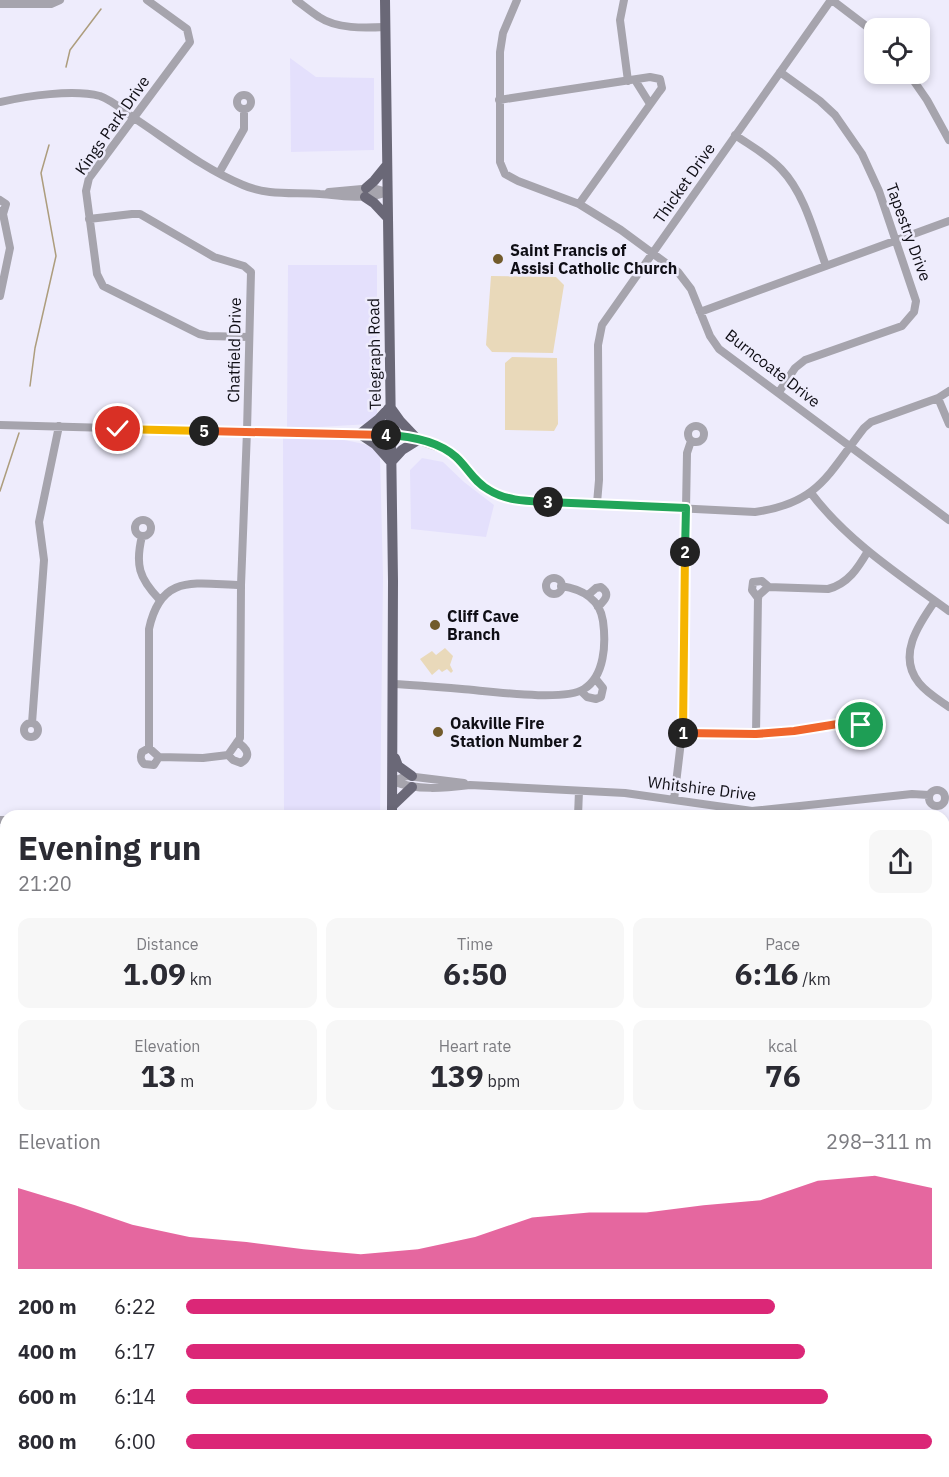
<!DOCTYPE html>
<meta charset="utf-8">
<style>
body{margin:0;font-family:"IBM Plex Sans",sans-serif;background:#f7f7f7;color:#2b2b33;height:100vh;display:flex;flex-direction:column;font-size:22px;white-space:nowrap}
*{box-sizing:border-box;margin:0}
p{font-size:20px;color:#7c7c81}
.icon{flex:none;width:33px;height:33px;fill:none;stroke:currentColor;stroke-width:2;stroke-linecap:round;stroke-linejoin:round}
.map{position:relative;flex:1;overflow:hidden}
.sheet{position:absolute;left:0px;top:810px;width:950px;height:668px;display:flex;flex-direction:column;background:#fff;border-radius:18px 18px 0 0;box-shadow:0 3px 9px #0003}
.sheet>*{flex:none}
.fabs{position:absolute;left:864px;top:18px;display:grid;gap:12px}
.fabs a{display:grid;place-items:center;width:66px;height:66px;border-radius:12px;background:#fff;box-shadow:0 3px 9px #0003;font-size:30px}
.pin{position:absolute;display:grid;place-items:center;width:51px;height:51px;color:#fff;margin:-26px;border:3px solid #fff;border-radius:50%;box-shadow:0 2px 6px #0007}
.km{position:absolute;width:30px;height:30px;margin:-15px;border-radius:50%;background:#222;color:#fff;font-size:16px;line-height:30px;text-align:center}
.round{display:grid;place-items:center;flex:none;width:63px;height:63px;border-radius:12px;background:#f7f7f7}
.head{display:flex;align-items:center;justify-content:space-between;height:102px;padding:0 18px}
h1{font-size:33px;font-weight:700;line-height:45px}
.stats{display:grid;grid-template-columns:repeat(3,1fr);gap:9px;height:102px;padding:6px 18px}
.stats div{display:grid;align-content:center;border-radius:12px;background:#f7f7f7;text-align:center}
.stats b{font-size:30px;font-weight:700}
.stats small{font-size:16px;font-weight:400}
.stats p{font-size:16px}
.chart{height:168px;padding:12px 18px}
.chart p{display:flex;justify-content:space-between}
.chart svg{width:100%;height:108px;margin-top:6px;fill:#db2777;opacity:.7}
ul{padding:0 18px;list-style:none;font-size:20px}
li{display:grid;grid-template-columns:96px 72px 1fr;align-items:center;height:45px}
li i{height:15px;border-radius:8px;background:#db2777}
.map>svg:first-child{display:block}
.built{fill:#e4e0fc}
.green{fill:#e9d9ba}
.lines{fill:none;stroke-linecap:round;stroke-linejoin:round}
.stream{stroke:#ad9d7d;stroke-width:1.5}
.minor{stroke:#a6a4ad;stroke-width:8}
.major{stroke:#6a6877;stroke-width:10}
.split-1-casing{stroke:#fff;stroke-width:12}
.split-2-casing{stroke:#fff;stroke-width:12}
.split-3-casing{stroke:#fff;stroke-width:12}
.split-4-casing{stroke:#fff;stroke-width:12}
.split-5-casing{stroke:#fff;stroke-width:12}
.split-6-casing{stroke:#fff;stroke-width:12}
.split-1{stroke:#f0652b;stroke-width:8}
.split-2{stroke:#f5b400;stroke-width:8}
.split-3{stroke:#22a559;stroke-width:8}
.split-4{stroke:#22a559;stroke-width:8}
.split-5{stroke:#f0652b;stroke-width:8}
.split-6{stroke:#f5b400;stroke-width:8}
.poi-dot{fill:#725b2b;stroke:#eeecfc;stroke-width:2}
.labels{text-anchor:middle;stroke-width:5;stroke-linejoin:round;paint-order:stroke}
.street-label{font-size:16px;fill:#0f0e15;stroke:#eeecfc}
.poi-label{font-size:16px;font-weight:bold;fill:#0f0e15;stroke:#eeecfc;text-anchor:start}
</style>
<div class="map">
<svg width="949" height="1477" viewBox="0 0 949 1477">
<rect width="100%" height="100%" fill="#eeecfc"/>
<path class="built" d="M290,58L316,77L374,78V150L291,152Z
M288,265H377V415L369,424L287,429Z
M283,435L340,439L364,444L374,448L380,456L383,577L380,816H284Z
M422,458L443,462L464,482L494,505L486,537L411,529L410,470Z
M227,1472H274L273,1477H226Z
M306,1472H355V1477H305Z
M369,1472H586V1477H368Z"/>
<path class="green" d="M491,276L556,277L564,285L553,353L492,352L486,345Z
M512,357L557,358L558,424L554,431L505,430V363Z
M445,648L453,656L450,665L453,671L451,673L447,669L442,672L439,669L432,675L420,659L432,651L436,655Z"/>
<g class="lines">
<path class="stream" d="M66,67L70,50L101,9
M30,386L35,348L56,256L41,173L49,145
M0,491L19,433"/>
<path class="minor" d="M147,0L187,29L190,42L89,178L86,191L97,274L103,286L199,334L208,336L248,337
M296,0C304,6 311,12 319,17C337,29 364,28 385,27
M517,0L503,33L500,52V162L505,174L518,181L579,204L621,230L678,272L691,289L710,336L719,349L949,520
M624,0L620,20L628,81
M832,0L874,32
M0,4H51L60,0
M909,74L927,100L949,140
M635,80L650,104
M237 102a7 7 0 1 1 14 0a7 7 0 1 1-14 0Z
M499,100L650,77L660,79L662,88L659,92L579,204
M0,102C27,96 73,89 100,96C112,100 124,111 134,118C169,141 204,169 243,185C268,196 293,192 320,194C343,195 364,201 387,192
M735,135C751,146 768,155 781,169C805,194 814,233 826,266
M219,173L244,129V109
M329,192L373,188L387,192
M0,200L6,204L3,214
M0,211L3,214L10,248L0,296
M89,219L132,214H140L214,257L244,266L251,272L247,431L241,585L240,738L228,755L203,758L159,757L149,748V629C161,573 195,584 241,585
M700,312L949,221
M779,392L795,368L805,360L902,326L914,312L916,301L879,191L862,154L835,115L820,101L780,72
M938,398L949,424
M0,425L405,436L448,451L456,457L477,481L489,491L516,500L755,512C819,503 828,474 864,428L871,422L938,398L949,391
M688 434a8 8 0 1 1 16 0a8 8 0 1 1-16 0Z
M811,493C847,541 901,576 949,611
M597,503L599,480L598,345L602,325L831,0
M135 528a8 8 0 1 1 16 0a8 8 0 1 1-16 0Z
M142,536C135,565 139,578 159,599
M546 586a8 8 0 1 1 16 0a8 8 0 1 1-16 0Z
M588,595L596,588L601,587C611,594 605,600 598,607
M758,598L752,590L753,582L762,581L769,587
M935,601C918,625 897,656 919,683C927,693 939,700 949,707
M393,684C416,685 439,687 462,689C488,691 564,702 584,689C605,676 606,643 603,621C600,599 582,589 561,586
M581,691L587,697L596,699L601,697L603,688L595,678
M850 720a7 7 0 1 1 14 0a7 7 0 1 1-14 0Z
M24 730a7 7 0 1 1 14 0a7 7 0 1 1-14 0Z
M32,723L44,560L39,522L59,426
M682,733L756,734L794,731L851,722
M756,734L758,596L768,587L828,589C848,584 858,568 868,551
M149,748L142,752C140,757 140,760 144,764L154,765L159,757
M228,755L233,760L241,763C252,756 247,748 237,742
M393,781C416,791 445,788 470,785L625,793L752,811L912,794L929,795
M393,781L407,776L464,783
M929 798a8 8 0 1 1 16 0a8 8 0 1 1-16 0Z
M674,800L682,733L687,453L691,441
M578,816L579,791
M0,820H6
M0,906H6
M0,927H6
M0,1015H6
M0,1034H6
M0,1123H6
M944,1166L949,1167
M0,1199L6,1201
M0,1248H6
M944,1346L949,1342
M944,1354L949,1357
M0,1361L6,1357
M944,1429L949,1428
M0,1433L6,1430
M944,1442L949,1443
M0,1454H6
M663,1472H683
M739,1472L740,1477
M814,1472V1477
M887,1472V1477"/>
<path class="major" d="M385,0L393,581L392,816
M366,188L374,181L387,165
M365,197L374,203L388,218
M390,407L379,419L360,434L375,444L391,462
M390,407L400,421L418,440L402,450L391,462
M395,758L398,766L412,776
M392,806L412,787
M0,1170H6
M283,1477L284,1472"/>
</g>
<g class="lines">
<defs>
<path id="split-1" d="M683,733L756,734L794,731L850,722L855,726L861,725"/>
<path id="split-2" d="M683,733L685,552"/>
<path id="split-3" d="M548,502L686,508L685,552"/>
<path id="split-4" d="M386,435C409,436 438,441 456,457C468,468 474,482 489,490C506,501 528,501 548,502"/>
<path id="split-5" d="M204,431L386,435"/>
<path id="split-6" d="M118,429L204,431"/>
</defs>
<use href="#split-1" class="split-1-casing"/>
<use href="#split-2" class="split-2-casing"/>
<use href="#split-3" class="split-3-casing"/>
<use href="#split-4" class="split-4-casing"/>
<use href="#split-5" class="split-5-casing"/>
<use href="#split-6" class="split-6-casing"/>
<use href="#split-1" class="split-1"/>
<use href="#split-2" class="split-2"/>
<use href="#split-3" class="split-3"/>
<use href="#split-4" class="split-4"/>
<use href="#split-5" class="split-5"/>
<use href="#split-6" class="split-6"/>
</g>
<g class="poi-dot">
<circle cx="498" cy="259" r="6"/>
<circle cx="435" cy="625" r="6"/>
<circle cx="438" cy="732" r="6"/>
</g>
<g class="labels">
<g class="street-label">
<text transform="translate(112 125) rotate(-55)" y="6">Kings Park Drive</text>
<text transform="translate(684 183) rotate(-55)" y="6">Thicket Drive</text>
<text transform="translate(909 232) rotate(70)" y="6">Tapestry Drive</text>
<text transform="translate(234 350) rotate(-89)" y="6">Chatfield Drive</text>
<text transform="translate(374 354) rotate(-91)" y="6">Telegraph Road</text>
<text transform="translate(773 368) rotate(38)" y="6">Burncoate Drive</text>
<text transform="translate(702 788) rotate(7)" y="6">Whitshire Drive</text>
</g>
<g class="poi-label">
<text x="510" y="256">Saint Francis of<tspan x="510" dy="18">Assisi Catholic Church</tspan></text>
<text x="447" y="622">Cliff Cave<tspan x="447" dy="18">Branch</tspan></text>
<text x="450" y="729">Oakville Fire<tspan x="450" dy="18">Station Number 2</tspan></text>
</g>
</g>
</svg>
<div class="fabs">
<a><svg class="icon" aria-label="locate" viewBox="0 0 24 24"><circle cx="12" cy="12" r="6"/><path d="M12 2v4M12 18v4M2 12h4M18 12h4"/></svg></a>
</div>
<div class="pin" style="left:861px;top:725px;background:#1e9e55"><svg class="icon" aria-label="arrive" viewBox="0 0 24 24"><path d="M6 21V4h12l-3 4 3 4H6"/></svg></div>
<div class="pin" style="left:118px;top:429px;background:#d93025"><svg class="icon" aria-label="check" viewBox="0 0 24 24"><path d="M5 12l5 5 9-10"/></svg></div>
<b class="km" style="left:683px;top:733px">1</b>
<b class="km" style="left:685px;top:552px">2</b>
<b class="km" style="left:548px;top:502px">3</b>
<b class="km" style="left:386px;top:435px">4</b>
<b class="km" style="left:204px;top:431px">5</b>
<section class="sheet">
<div class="head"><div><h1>Evening run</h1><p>21:20</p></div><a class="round"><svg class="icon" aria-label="share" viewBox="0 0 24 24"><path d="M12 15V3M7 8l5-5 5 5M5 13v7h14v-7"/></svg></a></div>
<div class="stats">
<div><p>Distance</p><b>1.09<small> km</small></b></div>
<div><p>Time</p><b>6:50</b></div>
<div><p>Pace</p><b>6:16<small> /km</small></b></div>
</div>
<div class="stats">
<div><p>Elevation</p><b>13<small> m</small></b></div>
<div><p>Heart rate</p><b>139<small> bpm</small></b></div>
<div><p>kcal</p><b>76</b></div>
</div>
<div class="chart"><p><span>Elevation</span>298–311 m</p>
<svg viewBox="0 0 160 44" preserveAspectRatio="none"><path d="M0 44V11L10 18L20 26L30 31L40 33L50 36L60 38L70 36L80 31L90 23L100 21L110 21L120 18L130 16L140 8L150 6L160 11V44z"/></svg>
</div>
<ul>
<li><b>200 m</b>6:22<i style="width:79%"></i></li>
<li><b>400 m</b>6:17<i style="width:83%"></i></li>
<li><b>600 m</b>6:14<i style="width:86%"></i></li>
<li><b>800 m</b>6:00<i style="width:100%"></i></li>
</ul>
</section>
</div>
